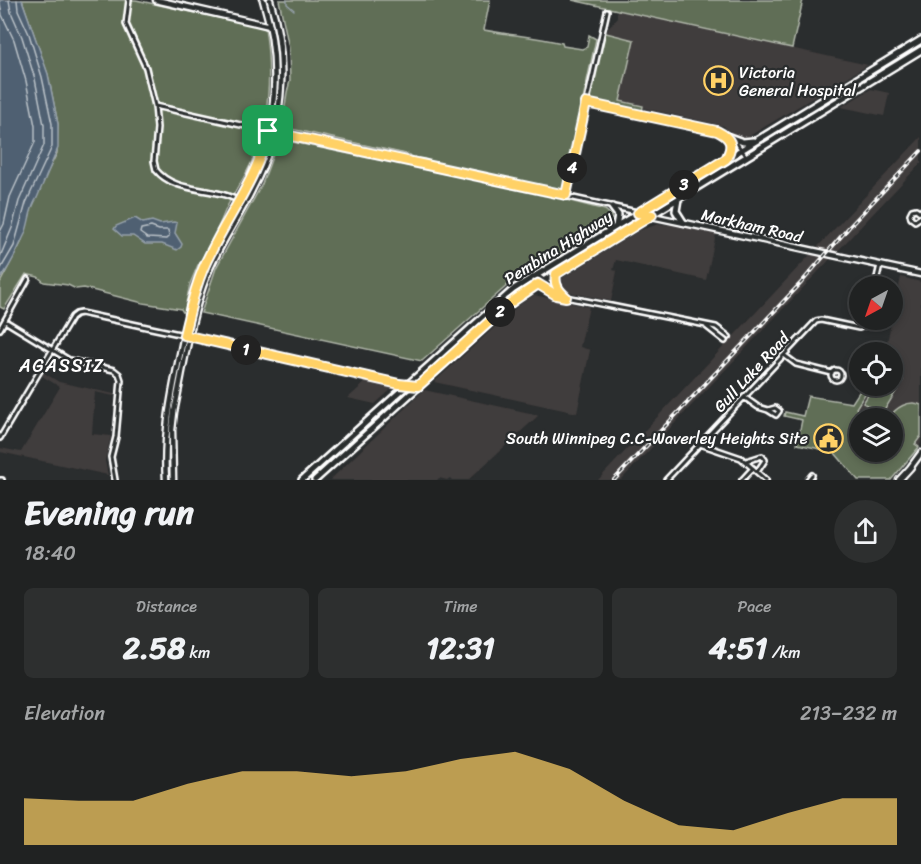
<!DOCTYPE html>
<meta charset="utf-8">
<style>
body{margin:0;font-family:Sriracha,sans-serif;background:#2d2f2f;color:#f1f3f6;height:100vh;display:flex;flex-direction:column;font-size:22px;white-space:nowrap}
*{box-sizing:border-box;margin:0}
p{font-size:20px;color:#a2a4a5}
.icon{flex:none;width:33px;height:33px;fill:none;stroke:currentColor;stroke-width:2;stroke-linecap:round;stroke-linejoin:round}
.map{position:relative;height:480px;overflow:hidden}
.details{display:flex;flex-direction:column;background:#202222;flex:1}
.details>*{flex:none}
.needle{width:39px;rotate:220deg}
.fabs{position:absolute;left:849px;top:276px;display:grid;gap:12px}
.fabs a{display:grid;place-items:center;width:54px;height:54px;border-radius:50%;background:#202222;box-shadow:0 3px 9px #0003,0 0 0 2px #3d3f40;font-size:30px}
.pin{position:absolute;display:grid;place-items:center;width:51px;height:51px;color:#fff;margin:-26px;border-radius:12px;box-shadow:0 3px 9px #0006}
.km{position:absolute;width:30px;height:30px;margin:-15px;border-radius:50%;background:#222;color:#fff;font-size:16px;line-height:30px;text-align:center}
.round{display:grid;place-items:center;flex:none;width:63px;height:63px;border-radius:32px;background:#2d2f2f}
.head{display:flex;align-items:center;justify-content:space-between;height:102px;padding:0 24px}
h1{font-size:33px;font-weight:700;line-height:45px}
.metrics{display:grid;grid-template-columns:repeat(3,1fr);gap:9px;height:102px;padding:6px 24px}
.metrics div{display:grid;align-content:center;border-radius:9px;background:#2d2f2f;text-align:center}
.metrics b{font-size:30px;font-weight:700}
.metrics small{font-size:16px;font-weight:400}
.metrics p{font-size:16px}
.chart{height:168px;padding:12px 24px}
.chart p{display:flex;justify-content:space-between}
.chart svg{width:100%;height:108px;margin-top:6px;fill:#ffd166;opacity:.7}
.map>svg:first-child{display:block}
.built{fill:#403c3c}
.green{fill:#606e56;stroke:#b0b6aa;stroke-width:1.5}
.water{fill:#4f6172;stroke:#95a0aa;stroke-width:1.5}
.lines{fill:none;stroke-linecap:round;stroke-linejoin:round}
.shore{stroke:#b9c0c7;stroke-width:1.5}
.stream{stroke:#95a0aa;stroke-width:1.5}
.street-casing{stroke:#fff;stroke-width:8}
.secondary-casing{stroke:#fff;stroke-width:9}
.primary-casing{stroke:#fff;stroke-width:10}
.street{stroke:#2a2d2e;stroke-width:3}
.secondary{stroke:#2a2d2e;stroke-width:4.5}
.primary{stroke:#2a2d2e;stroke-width:5}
.rail-casing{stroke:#fff;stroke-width:4}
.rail{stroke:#2a2d2e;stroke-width:1.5;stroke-dasharray:4.5;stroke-linecap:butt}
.route-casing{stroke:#fff;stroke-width:12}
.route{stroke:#ffd166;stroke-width:8}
.labels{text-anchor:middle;stroke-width:4.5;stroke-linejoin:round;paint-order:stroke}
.poi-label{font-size:16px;fill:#fff;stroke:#2a2d2e;text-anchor:start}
.street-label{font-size:16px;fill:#fff;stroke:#2a2d2e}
.neighbourhood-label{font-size:18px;letter-spacing:1.5px;fill:#fff;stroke:#2a2d2e}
</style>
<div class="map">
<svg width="921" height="480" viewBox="0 0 921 480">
<rect width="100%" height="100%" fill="#2a2d2e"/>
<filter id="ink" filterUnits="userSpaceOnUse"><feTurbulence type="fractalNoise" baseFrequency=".0167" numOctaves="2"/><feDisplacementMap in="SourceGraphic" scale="12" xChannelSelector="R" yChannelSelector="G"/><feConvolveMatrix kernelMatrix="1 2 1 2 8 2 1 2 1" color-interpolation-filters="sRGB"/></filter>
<g filter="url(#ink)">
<path class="built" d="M617,10L868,65L746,138H741L726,129L724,126L593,97L608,29L617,18Z
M871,89L889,93L884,116L841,107Z
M921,137V163L621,480H598Z
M659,224L672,225L716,234L706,280L616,260L613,270L617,271L611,301L563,291L559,280L640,230Z
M901,277L921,282V443L919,447L893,432L892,418H871L856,408L870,386H892V352H885Z
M534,295L589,307L580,347L590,350L577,413L434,382L519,305Z
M44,373L59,382L114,394V396L95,392L92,434L111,436L105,461L108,475L0,452V448L21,452L60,387L42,376Z
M367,381L394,387L375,404L348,398Z
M424,390L539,415L468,480H452L450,478L447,480L439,478L437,480H330Z"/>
<path class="green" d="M22,0H136L265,28C272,73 270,117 253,159C245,179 230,197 223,216C217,233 207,249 200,265H198L190,284L184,314L181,309L143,303L84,288L76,289L68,285L44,282L38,277L26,274L4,309L0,307V283L21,243L31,205L57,153L58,124L48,75Z
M279,0H490L484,30C510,35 536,37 562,43L563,46L582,49L587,47L589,35L596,39L563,193L474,171L439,166L424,159H412L410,155L282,127L287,92L290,81L289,48Z
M572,0H803L792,48Z
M606,33L634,40L620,101L643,106L642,112L590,99L604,35Z
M279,139L555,197L605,210L611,215V219L605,226L510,283L422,361L201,313L216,268L262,184Z
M893,373L903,380L882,414L863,403L874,386H892Z
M863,386H870L856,408L871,418H860V452H892V418H889C895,408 909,399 921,405V436L915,444L919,447L891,480H858L834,452L797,444L802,420L784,416L785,412L803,416L808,396L852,403Z"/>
<path class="water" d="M0,0H22L48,74L58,124V148L37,198C29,209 30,222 25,234C17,250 12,265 0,279Z
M135,218L143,223L152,221L160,224L174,222L177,223L175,233L182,244L181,247L177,250L162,244H145L133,236H122L114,229L116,226Z"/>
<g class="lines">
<path class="shore" d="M0,3L2,15L14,40L26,81L35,126V142L10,197L4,224L0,232
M151,227L159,230H168L169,237L167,239L147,238L140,233L141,229Z
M0,257L12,228L19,201L44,145V125L35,79L22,37L11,12L9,0
M0,270L14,246L26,203L52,147V124L42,77L29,34L18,10L17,0"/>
<path class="stream" d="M287,0V4L294,10"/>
<defs>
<path id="street" d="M129,0L126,24L146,68L155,106L157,128L154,161L156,170C175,194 214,186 239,201
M586,103L717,131L736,142L746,156
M155,106L268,131
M274,132L637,212
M566,195L607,11
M921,213L916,209L912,210L910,214L911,218L915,221L921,217
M537,275L565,295
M529,280L556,295L716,327L729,337
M875,286L880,265
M5,321L69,360L114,370L119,374L121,380L116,437L111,457L115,480
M706,326L725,341
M0,329L28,279
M190,337L406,385L418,386
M784,355L796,364L832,373
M831 375a5 5 0 1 1 10 0a5 5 0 1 1-10 0Z
M744,397L758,407L768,410
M775,408L779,411L776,415L768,410Z
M0,438L72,317L76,314L81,313L184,335
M700,444L741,458L766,480
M746,461L762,456L765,460L757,472
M0,480H2
M666,480L816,321L821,320L859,328L864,326L867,320
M742,480L753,468
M808,480L812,475"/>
<path id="secondary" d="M156,0L270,26
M638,213L921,274
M166,480C163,436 171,396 180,354C186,326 191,297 202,270C215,241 233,214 248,186C278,129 282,61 263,0
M173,480L172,430L174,412C184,366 190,318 207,275C219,245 238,219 252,190C283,131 290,63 270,0
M899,480L910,468L921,453"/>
<path id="primary" d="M729,137L743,142L753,141
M727,157L731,147L729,137
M678,199L676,211L683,222
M612,207L618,215L616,226
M556,274L555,281L559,290
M302,480L514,289L921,40
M315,480L519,296L921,50"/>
</defs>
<use href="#street" class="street-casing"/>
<use href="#secondary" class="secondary-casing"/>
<use href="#primary" class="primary-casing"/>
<use href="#street" class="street"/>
<use href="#secondary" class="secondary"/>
<use href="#primary" class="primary"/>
<defs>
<path id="rail" d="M614,480L801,283L850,226L921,151"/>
</defs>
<use href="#rail" class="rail-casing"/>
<use href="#rail" class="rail"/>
</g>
</g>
<g class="lines" filter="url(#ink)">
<defs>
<path id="route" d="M586,103L717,131C731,138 734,144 726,159L638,213L652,215L556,274C554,284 558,290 566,297L556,295L538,284L510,303L418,386L399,384L184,335C191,306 197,278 211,252C231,211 258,176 268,131L566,195Z"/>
</defs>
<use href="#route" class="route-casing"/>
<use href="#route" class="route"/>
</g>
<defs>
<symbol id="hospital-ring" viewBox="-11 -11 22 22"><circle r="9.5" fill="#2a2d2e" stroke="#ffd166" stroke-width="1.5"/><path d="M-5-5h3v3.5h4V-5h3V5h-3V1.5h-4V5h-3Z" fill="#ffd166"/></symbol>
<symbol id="civic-ring" viewBox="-11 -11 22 22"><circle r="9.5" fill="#2a2d2e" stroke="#ffd166" stroke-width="1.5"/><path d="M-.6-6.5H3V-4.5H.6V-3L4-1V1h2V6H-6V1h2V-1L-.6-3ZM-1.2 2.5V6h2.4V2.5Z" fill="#ffd166"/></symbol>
</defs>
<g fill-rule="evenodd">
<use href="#hospital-ring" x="702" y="64" width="33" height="33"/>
<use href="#civic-ring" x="812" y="422" width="33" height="33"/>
</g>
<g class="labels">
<g class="poi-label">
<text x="739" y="78">Victoria<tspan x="739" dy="18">General Hospital</tspan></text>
<text x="808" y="444" text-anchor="end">South Winnipeg C.C-Waverley Heights Site</text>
</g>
<g class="street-label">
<text transform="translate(752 225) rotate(13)" y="6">Markham Road</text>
<text transform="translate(558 247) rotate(-32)" y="6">Pembina Highway</text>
<text transform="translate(751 372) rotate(-47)" y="6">Gull Lake Road</text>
</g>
<g class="neighbourhood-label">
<text x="62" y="372">AGASSIZ</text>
</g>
</g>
</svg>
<div class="fabs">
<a><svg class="needle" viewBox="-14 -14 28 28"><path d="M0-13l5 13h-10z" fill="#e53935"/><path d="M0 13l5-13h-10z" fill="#a2a4a5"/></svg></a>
<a><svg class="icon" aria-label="locate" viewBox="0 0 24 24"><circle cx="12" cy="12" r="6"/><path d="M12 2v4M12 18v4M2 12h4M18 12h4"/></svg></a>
<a><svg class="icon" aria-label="layers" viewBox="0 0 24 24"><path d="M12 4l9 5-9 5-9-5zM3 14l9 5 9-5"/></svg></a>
</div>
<div class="pin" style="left:268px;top:131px;background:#1e9e55"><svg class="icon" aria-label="arrive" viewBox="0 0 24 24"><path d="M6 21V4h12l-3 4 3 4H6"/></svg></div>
<b class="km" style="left:246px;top:350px">1</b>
<b class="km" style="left:500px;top:312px">2</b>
<b class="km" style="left:684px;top:185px">3</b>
<b class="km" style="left:572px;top:168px">4</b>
</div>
<section class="details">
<div class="head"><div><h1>Evening run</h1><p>18:40</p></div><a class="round"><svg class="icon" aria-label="share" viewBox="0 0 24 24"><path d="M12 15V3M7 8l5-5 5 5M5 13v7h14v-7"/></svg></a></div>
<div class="metrics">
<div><p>Distance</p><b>2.58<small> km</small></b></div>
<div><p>Time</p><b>12:31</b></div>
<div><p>Pace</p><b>4:51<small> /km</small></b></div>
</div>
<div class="chart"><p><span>Elevation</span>213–232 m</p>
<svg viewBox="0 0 160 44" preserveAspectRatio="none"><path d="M0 44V25L10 26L20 26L30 19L40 14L50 14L60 16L70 14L80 9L90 6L100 13L110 26L120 36L130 38L140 31L150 25L160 25V44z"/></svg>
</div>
</section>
